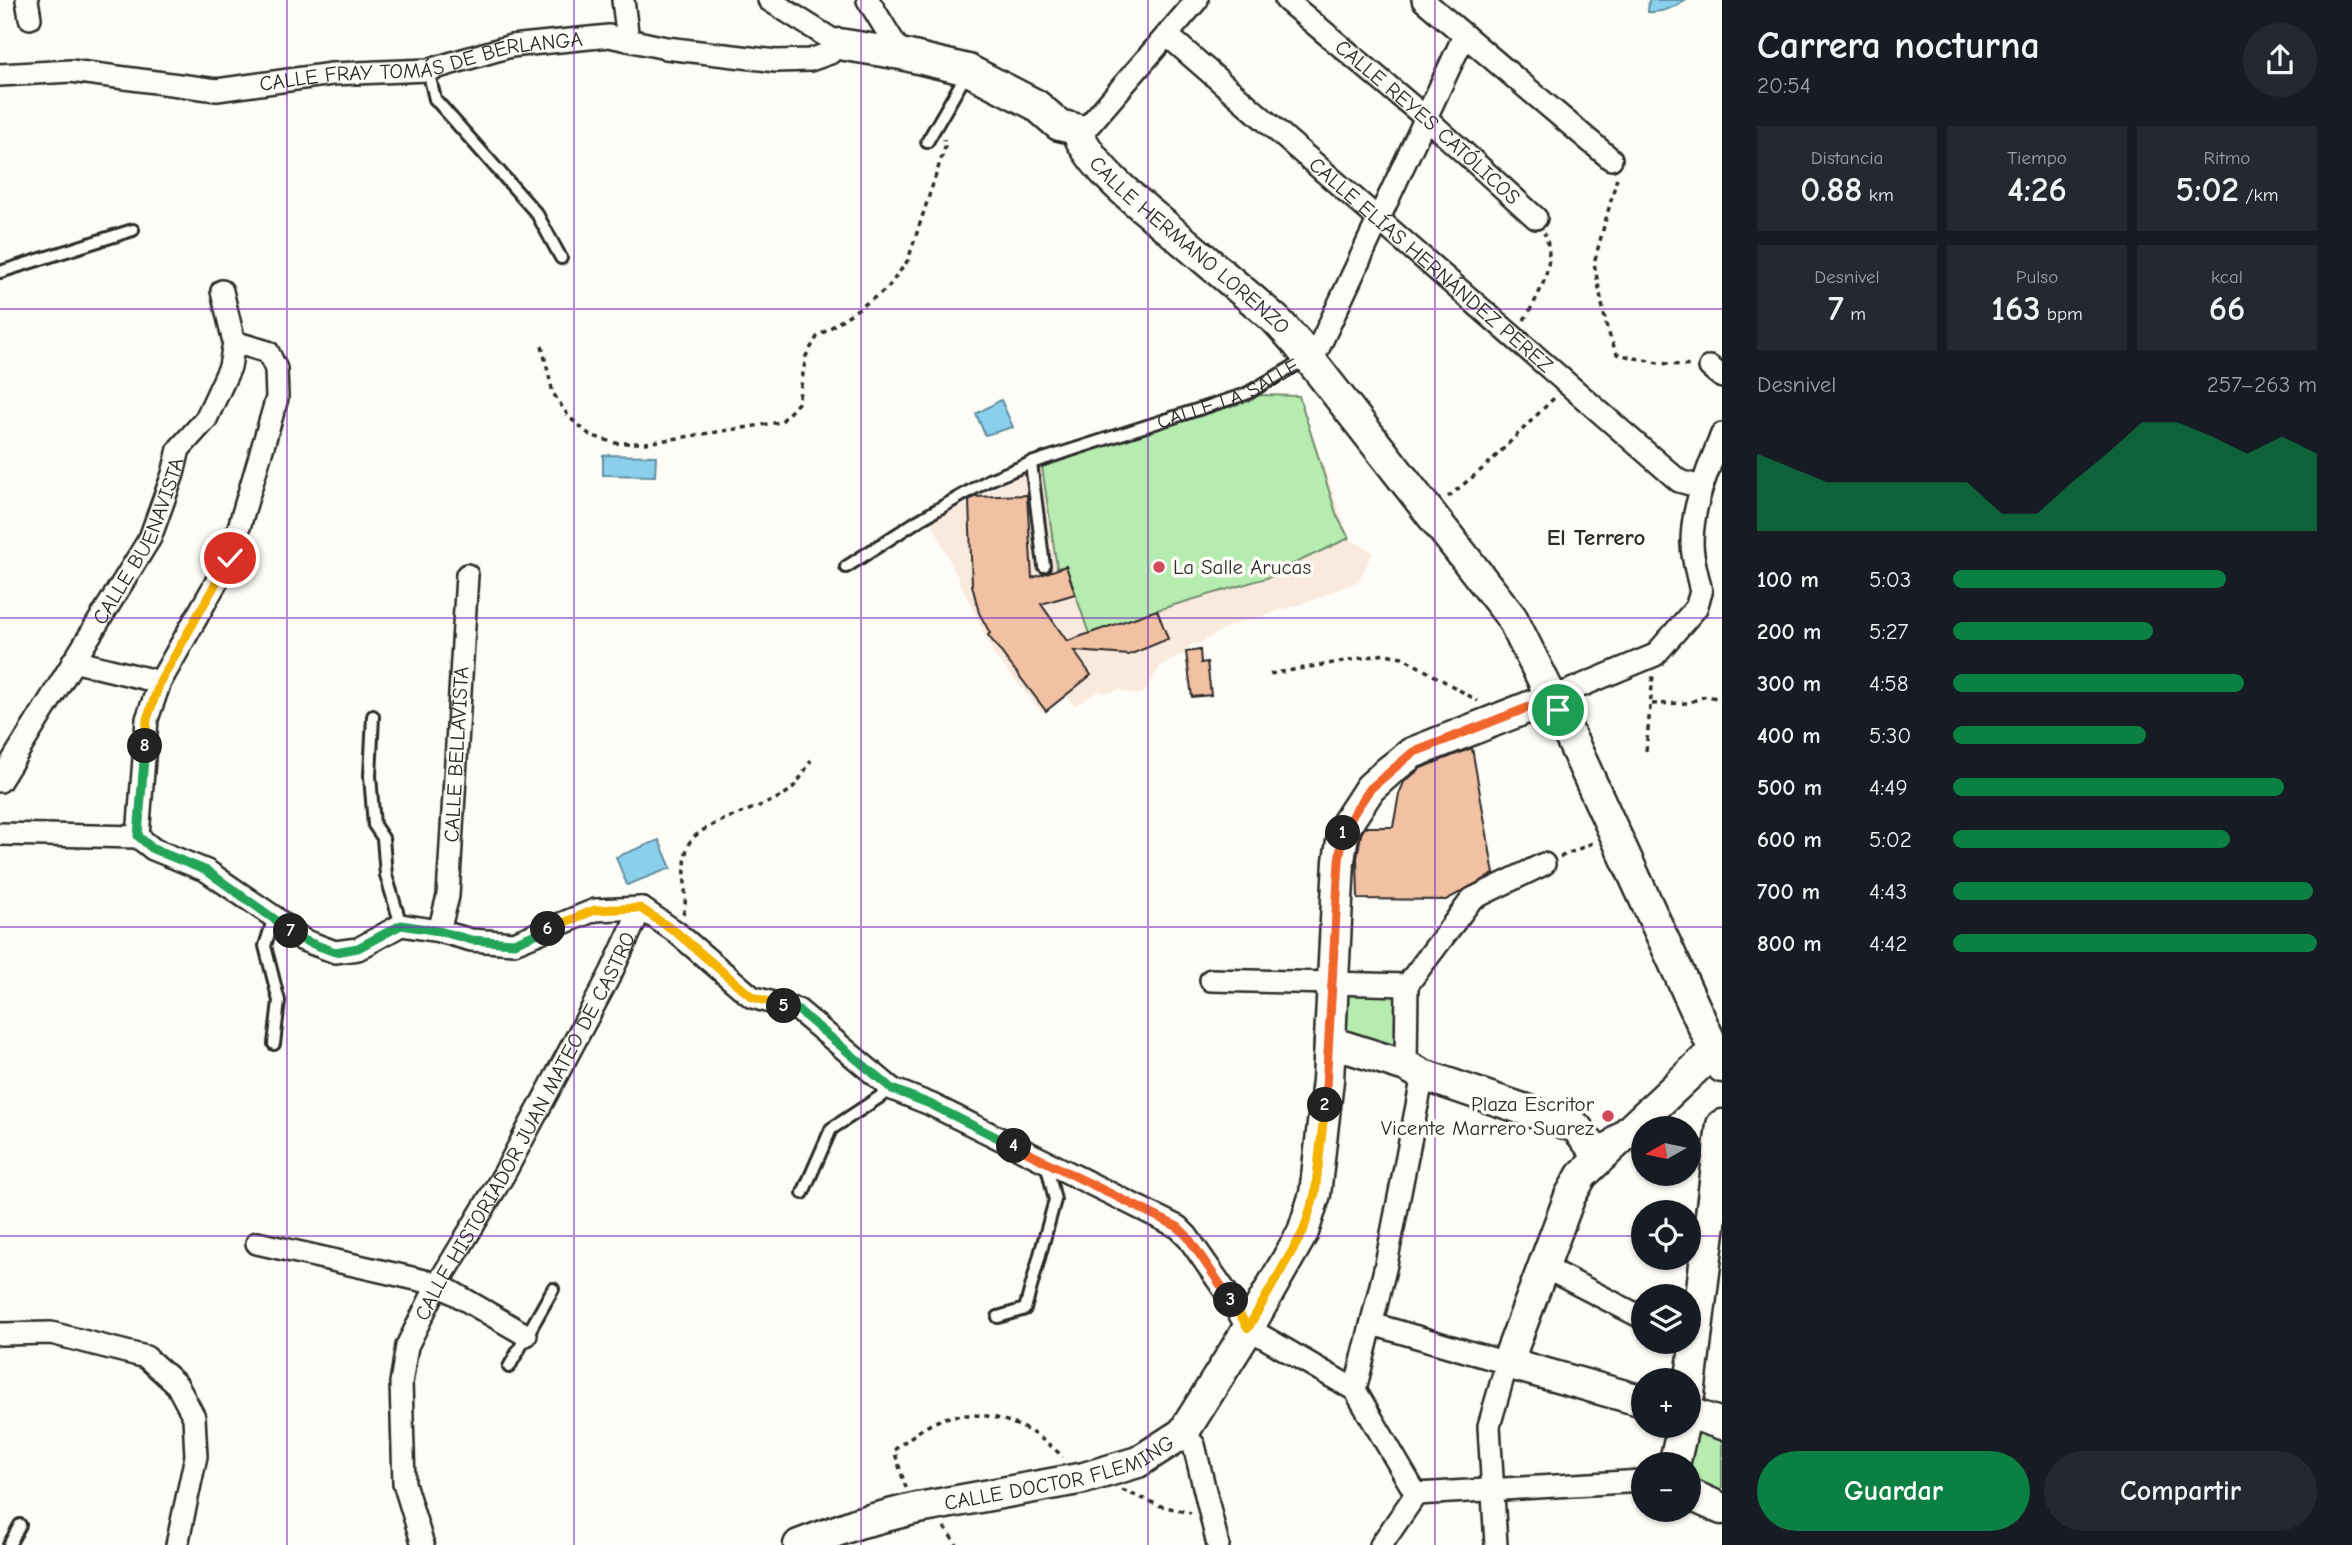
<!DOCTYPE html>
<html lang="es">
<meta charset="utf-8">
<style>
body{margin:0;font-family:"Comic Neue",sans-serif;background:#242831;color:#f1f3f6;height:100vh;display:flex;flex-direction:column;font-size:26px;white-space:nowrap}
*{box-sizing:border-box;margin:0}
p{font-size:23px;color:#9ea1a6}
.icon{flex:none;width:38px;height:38px;fill:none;stroke:currentColor;stroke-width:2;stroke-linecap:round;stroke-linejoin:round}
.map{position:relative;flex:1;overflow:hidden}
.side{display:flex;flex-direction:column;background:#171b24;width:630px}
.side>*{flex:none}
.needle{width:46px;rotate:261deg}
.controls{position:absolute;left:1631px;top:1116px;display:grid;gap:14px}
.controls a{display:grid;place-items:center;width:70px;height:70px;border-radius:50%;background:#171b24;box-shadow:0 2px 5px #0004;font-size:35px}
.pin{position:absolute;display:grid;place-items:center;width:60px;height:60px;color:#fff;margin:-30px;border:4px solid #fff;border-radius:50%;box-shadow:0 2px 7px #0007}
.km{position:absolute;width:35px;height:35px;margin:-18px;border-radius:50%;background:#222;color:#fff;font-size:19px;line-height:35px;text-align:center}
.round{display:grid;place-items:center;flex:none;width:74px;height:74px;border-radius:37px;background:#242831}
.headline{display:flex;align-items:center;justify-content:space-between;height:119px;padding:0 35px}
h1{font-size:38px;font-weight:700;line-height:52px}
.stats{display:grid;grid-template-columns:repeat(3,1fr);gap:10px;height:119px;padding:7px 35px}
.stats div{display:grid;align-content:center;border-radius:0px;background:#242831;text-align:center}
.stats b{font-size:35px;font-weight:700}
.stats small{font-size:19px;font-weight:400}
.stats p{font-size:19px}
.chart{height:196px;padding:14px 35px}
.chart p{display:flex;justify-content:space-between}
.chart svg{width:100%;height:126px;margin-top:7px;fill:#0b8043;opacity:.7}
.primary-button{display:flex;gap:14px;margin-top:auto;padding:14px 35px}
.primary-button a{flex:1;height:80px;border-radius:42px;background:#0b8043;color:#fff;font-size:28px;font-weight:700;line-height:80px;text-align:center}
.primary-button a+a{background:#242831;color:#f1f3f6}
ul{padding:0 35px;list-style:none;font-size:23px}
li{display:grid;grid-template-columns:112px 84px 1fr;align-items:center;height:52px}
li i{height:18px;border-radius:9px;background:#0b8043}
main{display:flex;flex:1;min-height:0}
.map>svg:first-child{display:block}
.built{fill:#faeade}
.green{fill:#b6ecaf;stroke:#708c6d;stroke-width:2}
.water{fill:#8ad0ec;stroke:#648e9f;stroke-width:2}
.building{fill:#f2c0a2;stroke:#2b2b2b;stroke-width:2}
.lines{fill:none;stroke-linecap:round;stroke-linejoin:round}
.lane-casing{stroke:#2b2b2b;stroke-width:16}
.street-casing{stroke:#2b2b2b;stroke-width:26}
.secondary-casing{stroke:#2b2b2b;stroke-width:35}
.path{stroke:#2b2b2b;stroke-width:3.5;stroke-dasharray:5 5;stroke-linecap:butt}
.lane{stroke:#fdfcf7;stroke-width:10}
.street{stroke:#fdfcf7;stroke-width:21}
.secondary{stroke:#fdfcf7;stroke-width:30}
.split-1-casing{stroke:#fff;stroke-width:14}
.split-2-casing{stroke:#fff;stroke-width:14}
.split-3-casing{stroke:#fff;stroke-width:14}
.split-4-casing{stroke:#fff;stroke-width:14}
.split-5-casing{stroke:#fff;stroke-width:14}
.split-6-casing{stroke:#fff;stroke-width:14}
.split-7-casing{stroke:#fff;stroke-width:14}
.split-8-casing{stroke:#fff;stroke-width:14}
.split-9-casing{stroke:#fff;stroke-width:14}
.split-1{stroke:#f0652b;stroke-width:9}
.split-2{stroke:#f0652b;stroke-width:9}
.split-3{stroke:#f5b400;stroke-width:9}
.split-4{stroke:#f0652b;stroke-width:9}
.split-5{stroke:#22a559;stroke-width:9}
.split-6{stroke:#f5b400;stroke-width:9}
.split-7{stroke:#22a559;stroke-width:9}
.split-8{stroke:#22a559;stroke-width:9}
.split-9{stroke:#f5b400;stroke-width:9}
.grid{fill:none;stroke:#7b2cbf;stroke-width:2;stroke-opacity:0.55}
.poi-dot{fill:#d1495b;stroke:#fdfcf7;stroke-width:2.5}
.labels{text-anchor:middle;stroke-width:7;stroke-linejoin:round;paint-order:stroke}
.street-label{font-size:21px;fill:#2b2b2b;stroke:#fdfcf7}
.poi-label{font-size:21px;fill:#2b2b2b;stroke:#fdfcf7;text-anchor:start}
.neighbourhood-label{font-size:23px;font-weight:bold;fill:#2b2b2b;stroke:#fdfcf7}
</style>
<main>
<div class="map">
<svg width="1722" height="1545" viewBox="0 0 1722 1545">
<rect width="100%" height="100%" fill="#fdfcf7"/>
<filter id="ink" filterUnits="userSpaceOnUse"><feTurbulence type="fractalNoise" baseFrequency=".0143" numOctaves="2"/><feDisplacementMap in="SourceGraphic" scale="14" xChannelSelector="R" yChannelSelector="G"/><feConvolveMatrix kernelMatrix="1 2 1 2 8 2 1 2 1" color-interpolation-filters="sRGB"/></filter>
<g filter="url(#ink)">
<path class="built" d="M1261,395L1299,396L1349,538L1373,552L1359,581L1310,601L1225,628L1202,642L1190,645L1186,652L1161,666L1143,693L1134,695L1120,690L1106,693L1099,691L1074,706L1067,695L1041,712L993,653L931,521L1037,467Z"/>
<path class="green" d="M1261,395L1299,396L1337,516L1349,538L1291,565L1290,571L1157,610L1089,634L1066,566L1057,568L1042,467Z
M1350,989L1392,991L1402,1001L1396,1047L1348,1033L1342,1023L1341,995Z
M1693,1431L1722,1436V1497L1689,1482Z"/>
<path class="water" d="M1649,0H1685C1674,8 1661,13 1648,12Z
M1001,400L1013,427L985,435L976,414Z
M603,455L656,456L655,476L603,475Z
M659,840L671,868L627,885L616,857Z"/>
<path class="building" d="M1027,495L1032,578L1066,566L1075,594L1041,604L1067,641L1157,610L1168,639L1129,655L1074,651L1091,675L1046,711L988,635L990,633L979,613L972,585L969,501L974,497Z
M1200,650L1201,663L1207,662L1211,695L1192,697L1186,652Z
M1472,748L1494,874L1446,900L1358,899L1357,858L1361,834L1365,827H1393L1399,794L1404,782L1421,768Z"/>
<g class="lines">
<defs>
<g id="lane">
<path d="M428,70L435,99L537,214L561,258"/>
<path d="M927,142L967,73"/>
<path d="M0,272L133,230"/>
<path d="M1031,463L1044,566"/>
<path id="s1" d="M846,567L919,520L989,480L1031,463L1246,394L1306,359"/>
<path d="M373,716L370,776L374,825L383,838L386,875L401,925"/>
<path d="M274,1044L279,1001L265,946L274,917"/>
<path d="M803,1193L831,1129L892,1089"/>
<path d="M998,1317L1025,1309L1055,1200L1046,1162"/>
<path d="M509,1367L553,1289"/>
<path d="M9,1545L20,1525"/>
</g>
<g id="street">
<path d="M27,0L30,18"/>
<path d="M623,0L628,40"/>
<path d="M868,0L901,54"/>
<path id="s2" d="M1286,0L1426,118L1536,218"/>
<path d="M1423,0L1611,159"/>
<path id="s3" d="M1167,35L1679,481L1701,487"/>
<path id="s4" d="M0,75L71,71L217,90L332,74L428,70L511,46L609,36L666,48L776,61L810,60L830,53L839,44L769,0"/>
<path d="M1076,129L1090,124L1197,0"/>
<path d="M1308,359L1317,351L1464,36"/>
<path d="M1710,367L1722,377"/>
<path d="M1701,592C1698,576 1692,559 1692,543C1692,504 1708,470 1722,434"/>
<path d="M73,661L160,682"/>
<path d="M1552,698L1655,655L1696,608L1701,592"/>
<path id="s5" d="M0,781L150,538L173,474L179,449L206,419L230,367L234,342L222,291"/>
<path d="M0,834L138,837L153,849L207,871L274,917L303,940L335,952L358,949L401,925L439,931L471,940L514,943L595,910L641,908L676,932L752,997L798,1010L892,1089L930,1104L1178,1227L1187,1236L1226,1292L1248,1328L1355,1390L1416,1494"/>
<path d="M138,837L147,719L160,682L230,558L277,398L276,369L268,352L234,342"/>
<path id="s6" d="M439,931L448,896L467,575"/>
<path d="M1211,980L1407,985"/>
<path d="M1407,985L1472,899L1544,864"/>
<path d="M1406,1066L1407,985"/>
<path d="M257,1243L438,1284L526,1335"/>
<path d="M1544,1267L1643,1318"/>
<path d="M1372,1324L1507,1363L1489,1426L1496,1545"/>
<path d="M0,1334L51,1333L146,1357L177,1385L194,1417L196,1456L177,1545"/>
<path d="M1355,1390L1385,1269L1423,1075"/>
<path d="M1183,1433L1194,1445L1218,1545"/>
<path d="M1416,1494L1643,1481"/>
<path id="s7" d="M423,1545L404,1483L401,1383L407,1346L438,1284L504,1174L611,973L641,908"/>
<path d="M1381,1545L1416,1494"/>
</g>
<g id="secondary">
<path id="s8" d="M839,44L901,54L968,70L1036,105L1059,125L1076,129C1093,171 1141,205 1175,234C1209,263 1244,292 1278,322L1297,343L1512,618L1558,710L1722,1067"/>
<path d="M1330,1042L1406,1066L1423,1075L1576,1127L1599,1156"/>
<path d="M1689,1395L1722,1125"/>
<path d="M1643,1401L1507,1363L1570,1196L1582,1175L1715,1050"/>
<path d="M1689,1413L1722,1424"/>
<path d="M1674,1465L1683,1426"/>
<path d="M1689,1494L1722,1509"/>
<path id="s9" d="M799,1545L858,1523L913,1509L1084,1478L1138,1462L1183,1433L1242,1339L1303,1232L1315,1194L1328,1080L1339,861L1344,828L1370,788L1389,771L1412,753L1552,698"/>
</g>
</defs>
<use href="#lane" class="lane-casing"/>
<use href="#street" class="street-casing"/>
<use href="#secondary" class="secondary-casing"/>
<path class="path" d="M1617,178L1594,263L1607,329L1617,354L1658,363L1691,366
M1524,320C1539,296 1558,261 1544,233
M542,346L553,393L569,417L590,435L615,443H646L781,422L798,403L806,356L817,337L887,289L908,260L945,147L944,139
M1448,497L1486,466L1555,397
M1270,674L1385,654L1402,657L1478,701
M1652,704L1688,703L1706,696L1722,699
M1646,751L1653,675
M1560,857L1595,842
M683,914L685,908C686,889 683,867 687,848C693,822 767,809 789,791C798,784 805,770 811,760
M906,1488L894,1450C912,1436 932,1419 955,1416C996,1410 1035,1429 1063,1457
M1122,1490L1161,1506L1191,1513
M944,1527L957,1545"/>
<use href="#lane" class="lane"/>
<use href="#street" class="street"/>
<use href="#secondary" class="secondary"/>
</g>
</g>
<g class="lines" filter="url(#ink)">
<defs>
<path id="split-1" d="M1343,833L1344,828L1370,789L1412,753L1552,698L1558,710"/>
<path id="split-2" d="M1325,1105L1339,861L1343,833"/>
<path id="split-3" d="M1231,1300L1248,1328L1303,1232L1315,1194L1325,1105"/>
<path id="split-4" d="M1014,1146L1178,1227L1187,1236L1231,1300"/>
<path id="split-5" d="M784,1006L798,1010L892,1089L930,1104L1014,1146"/>
<path id="split-6" d="M548,929L595,910L640,908L676,932L752,997L784,1006"/>
<path id="split-7" d="M291,931L303,940L335,952L358,948L401,925L439,931L471,940L514,943L548,929"/>
<path id="split-8" d="M145,746L138,836L153,849L207,871L291,931"/>
<path id="split-9" d="M145,746L147,719L160,682L230,558"/>
</defs>
<use href="#split-1" class="split-1-casing"/>
<use href="#split-2" class="split-2-casing"/>
<use href="#split-3" class="split-3-casing"/>
<use href="#split-4" class="split-4-casing"/>
<use href="#split-5" class="split-5-casing"/>
<use href="#split-6" class="split-6-casing"/>
<use href="#split-7" class="split-7-casing"/>
<use href="#split-8" class="split-8-casing"/>
<use href="#split-9" class="split-9-casing"/>
<use href="#split-1" class="split-1"/>
<use href="#split-2" class="split-2"/>
<use href="#split-3" class="split-3"/>
<use href="#split-4" class="split-4"/>
<use href="#split-5" class="split-5"/>
<use href="#split-6" class="split-6"/>
<use href="#split-7" class="split-7"/>
<use href="#split-8" class="split-8"/>
<use href="#split-9" class="split-9"/>
</g>
<path class="grid" d="M287,0V1545M574,0V1545M861,0V1545M1148,0V1545M1435,0V1545M0,309H1722M0,618H1722M0,927H1722M0,1236H1643M1689,1236H1722"/>
<g class="poi-dot">
<circle cx="1159" cy="567" r="7"/>
<circle cx="1608" cy="1116" r="7"/>
</g>
<g class="labels">
<g class="street-label">
<text dy="7" stroke="none"><textPath href="#s4" startOffset="425">CALLE FRAY TOMÁS DE BERLANGA</textPath></text>
<text dy="7" stroke="none"><textPath href="#s2" startOffset="187">CALLE REYES CATÓLICOS</textPath></text>
<text dy="7" stroke="none"><textPath href="#s8" startOffset="420">CALLE HERMANO LORENZO</textPath></text>
<text dy="7" stroke="none"><textPath href="#s3" startOffset="350">CALLE ELÍAS HERNÁNDEZ PÉREZ</textPath></text>
<text dy="7" stroke="none"><textPath href="#s1" startOffset="422">CALLE LA SALLE</textPath></text>
<text dy="7" stroke="none"><textPath href="#s5" startOffset="278">CALLE BUENAVISTA</textPath></text>
<text dy="7" stroke="none"><textPath href="#s6" startOffset="178">CALLE BELLAVISTA</textPath></text>
<text dy="7" stroke="none"><textPath href="#s7" startOffset="452">CALLE HISTORIADOR JUAN MATEO DE CASTRO</textPath></text>
<text dy="7" stroke="none"><textPath href="#s9" startOffset="271">CALLE DOCTOR FLEMING</textPath></text>
</g>
<g class="poi-label">
<text x="1173" y="574">La Salle Arucas</text>
<text x="1594" y="1111" text-anchor="end">Plaza Escritor<tspan x="1594" dy="24">Vicente Marrero Suarez</tspan></text>
</g>
<g class="neighbourhood-label">
<text x="1596" y="545">El Terrero</text>
</g>
</g>
</svg>
<div class="controls">
<a><svg class="needle" viewBox="-14 -14 28 28"><path d="M0-13l5 13h-10z" fill="#e53935"/><path d="M0 13l5-13h-10z" fill="#9ea1a6"/></svg></a>
<a><svg class="icon" aria-label="locate" viewBox="0 0 24 24"><circle cx="12" cy="12" r="6"/><path d="M12 2v4M12 18v4M2 12h4M18 12h4"/></svg></a>
<a><svg class="icon" aria-label="layers" viewBox="0 0 24 24"><path d="M12 4l9 5-9 5-9-5zM3 14l9 5 9-5"/></svg></a>
<a>+</a>
<a>−</a>
</div>
<div class="pin" style="left:1558px;top:710px;background:#1e9e55"><svg class="icon" aria-label="arrive" viewBox="0 0 24 24"><path d="M6 21V4h12l-3 4 3 4H6"/></svg></div>
<div class="pin" style="left:230px;top:558px;background:#d93025"><svg class="icon" aria-label="check" viewBox="0 0 24 24"><path d="M5 12l5 5 9-10"/></svg></div>
<b class="km" style="left:1343px;top:833px">1</b>
<b class="km" style="left:1325px;top:1105px">2</b>
<b class="km" style="left:1231px;top:1300px">3</b>
<b class="km" style="left:1014px;top:1146px">4</b>
<b class="km" style="left:784px;top:1006px">5</b>
<b class="km" style="left:548px;top:929px">6</b>
<b class="km" style="left:291px;top:931px">7</b>
<b class="km" style="left:145px;top:746px">8</b>
</div>
<section class="side">
<div class="headline"><div><h1>Carrera nocturna</h1><p>20:54</p></div><a class="round"><svg class="icon" aria-label="share" viewBox="0 0 24 24"><path d="M12 15V3M7 8l5-5 5 5M5 13v7h14v-7"/></svg></a></div>
<div class="stats">
<div><p>Distancia</p><b>0.88<small> km</small></b></div>
<div><p>Tiempo</p><b>4:26</b></div>
<div><p>Ritmo</p><b>5:02<small> /km</small></b></div>
</div>
<div class="stats">
<div><p>Desnivel</p><b>7<small> m</small></b></div>
<div><p>Pulso</p><b>163<small> bpm</small></b></div>
<div><p>kcal</p><b>66</b></div>
</div>
<div class="chart"><p><span>Desnivel</span>257–263 m</p>
<svg viewBox="0 0 160 44" preserveAspectRatio="none"><path d="M0 44V17L10 22L20 27L30 27L40 27L50 27L60 27L70 38L80 38L90 27L100 17L110 6L120 6L130 11L140 17L150 11L160 17V44z"/></svg>
</div>
<ul>
<li><b>100 m</b>5:03<i style="width:75%"></i></li>
<li><b>200 m</b>5:27<i style="width:55%"></i></li>
<li><b>300 m</b>4:58<i style="width:80%"></i></li>
<li><b>400 m</b>5:30<i style="width:53%"></i></li>
<li><b>500 m</b>4:49<i style="width:91%"></i></li>
<li><b>600 m</b>5:02<i style="width:76%"></i></li>
<li><b>700 m</b>4:43<i style="width:99%"></i></li>
<li><b>800 m</b>4:42<i style="width:100%"></i></li>
</ul>
<div class="primary-button"><a>Guardar</a><a>Compartir</a></div>
</section>
</main>
